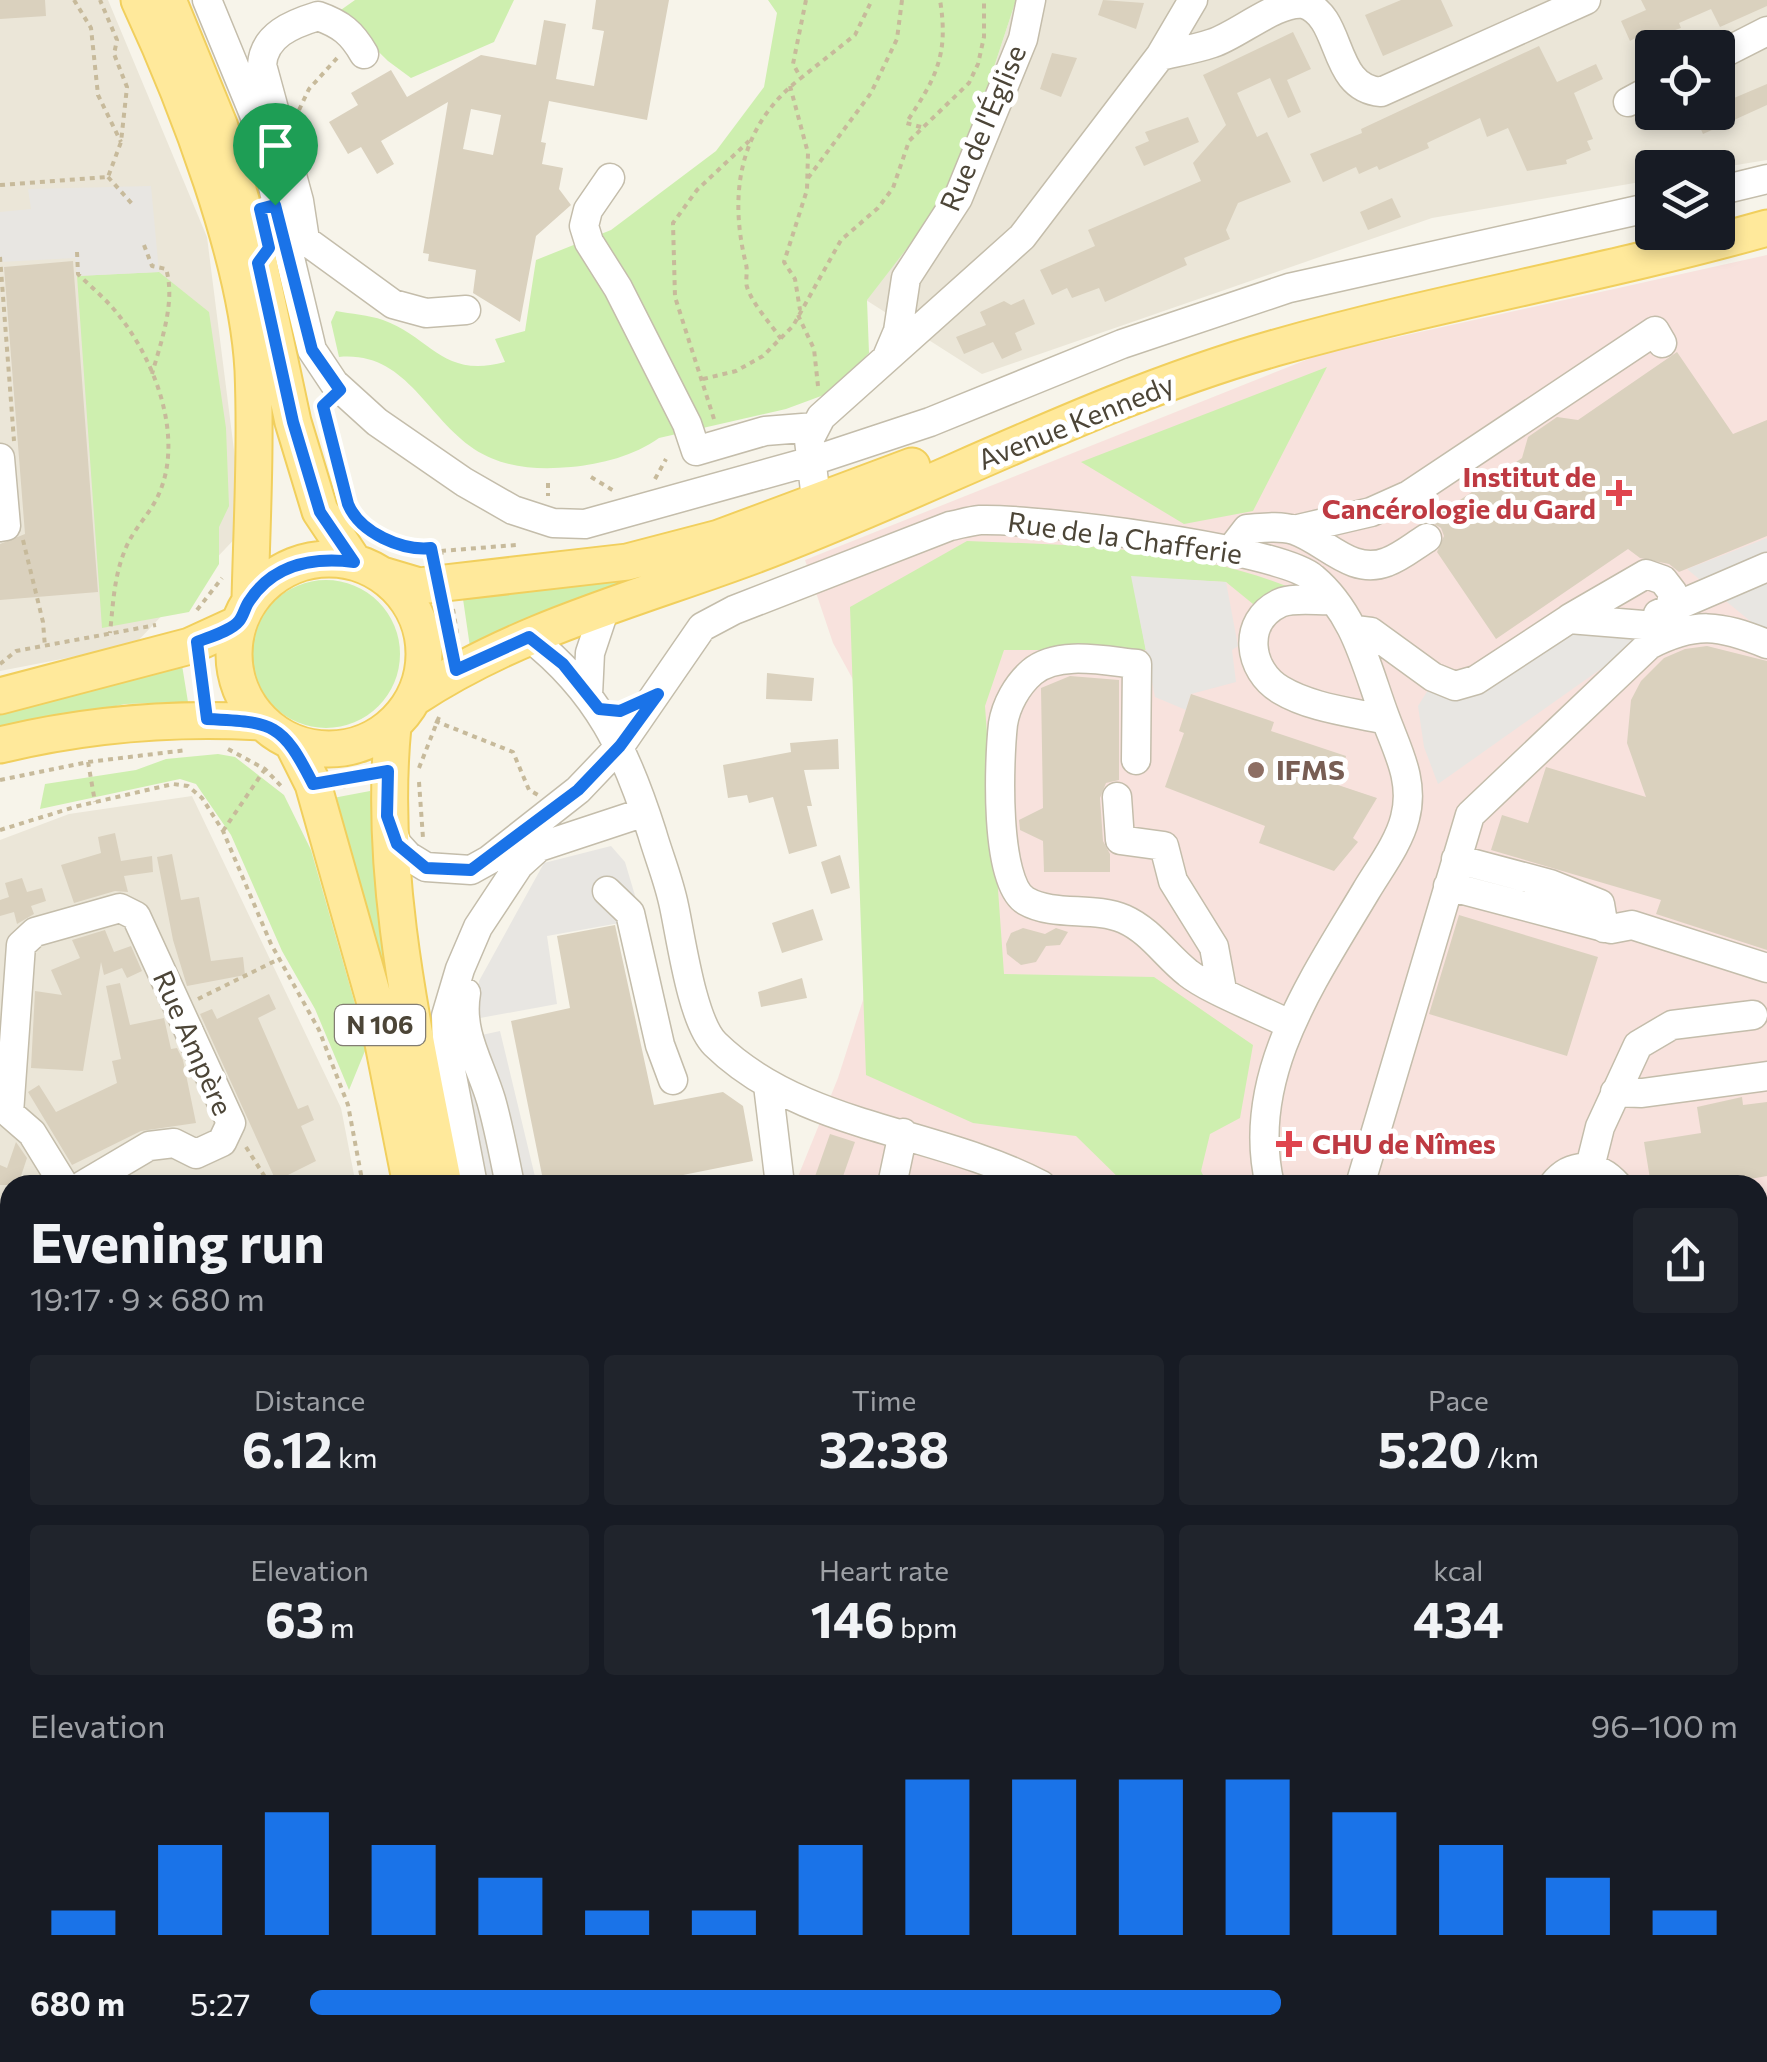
<!DOCTYPE html>
<meta charset="utf-8">
<style>
body{margin:0;font-family:Commissioner,sans-serif;background:#20242c;color:#f1f3f6;height:100vh;display:flex;flex-direction:column;font-size:38px;white-space:nowrap}
*{box-sizing:border-box;margin:0}
p{font-size:32px;color:#9ea1a6}
.icon{flex:none;width:55px;height:55px;fill:none;stroke:currentColor;stroke-width:2;stroke-linecap:round;stroke-linejoin:round}
.map{position:relative;flex:1;overflow:hidden}
.side{position:absolute;left:0px;top:1175px;width:1768px;height:888px;display:flex;flex-direction:column;background:#171b24;border-radius:30px 30px 0 0;box-shadow:0 5px 15px #0003}
.side>*{flex:none}
.fabs{position:absolute;left:1635px;top:30px;display:grid;gap:20px}
.fabs a{display:grid;place-items:center;width:100px;height:100px;border-radius:10px;background:#171b24;box-shadow:0 5px 15px #0003;font-size:50px}
.pin{position:absolute;display:grid;place-items:center;width:85px;height:85px;color:#fff;margin:-102px -42px;border-radius:50% 50% 50% 0;rotate:-45deg;box-shadow:0 0 10px #0007}
.pin .icon{rotate:45deg}
.round{display:grid;place-items:center;flex:none;width:105px;height:105px;border-radius:10px;background:#20242c}
.head{display:flex;align-items:center;justify-content:space-between;height:170px;padding:0 30px}
h1{font-size:55px;font-weight:700;line-height:75px}
.metrics{display:grid;grid-template-columns:repeat(3,1fr);gap:15px;height:170px;padding:10px 30px}
.metrics div{display:grid;align-content:center;border-radius:10px;background:#20242c;text-align:center}
.metrics b{font-size:50px;font-weight:700}
.metrics small{font-size:28px;font-weight:400}
.metrics p{font-size:28px}
.chart{height:280px;padding:20px 30px}
.chart p{display:flex;justify-content:space-between}
.chart svg{width:100%;height:180px;margin-top:10px;stroke:#1a73e8;stroke-width:6}
ul{padding:0 30px;list-style:none;font-size:32px}
li{display:grid;grid-template-columns:160px 120px 1fr;align-items:center;height:75px}
li i{height:25px;border-radius:12px;background:#1a73e8}
.map>svg:first-child{display:block}
.residential{fill:#ebe6d8;fill-rule:evenodd}
.medical{fill:#f8e2dd}
.green{fill:#ceefaf}
.parking{fill:#e8e6e2}
.water{fill:#a1cff9}
.lines{fill:none;stroke-linecap:round;stroke-linejoin:round}
.stream{stroke:#a1cff9;stroke-width:6}
.building{fill:#dad1be;fill-rule:evenodd}
.minor-casing{stroke:#c4bdab;stroke-width:31}
.major-casing{stroke:#f1cf5d;stroke-width:39}
.path{stroke:#c7ba9b;stroke-width:4;stroke-dasharray:5 5;stroke-linecap:butt}
.minor{stroke:#fff;stroke-width:28}
.major{stroke:#ffe99b;stroke-width:35}
.route-casing{stroke:#fff;stroke-width:20}
.route{stroke:#1a73e8;stroke-width:12}
.health-dot{fill:#e0444e;stroke:#fff;stroke-width:4}
.education-dot{fill:#8d6e63;stroke:#fff;stroke-width:4}
.labels{text-anchor:middle;stroke-width:10;stroke-linejoin:round;paint-order:stroke}
.shield{fill:#fff;stroke:#827d73;stroke-width:2.5}
.shield-label{font-size:25px;font-weight:bold;fill:#4c4537}
.street-label{font-size:28px;fill:#4c4537;stroke:#fff}
.health-label{font-size:28px;font-weight:bold;fill:#be3a42;stroke:#fff;text-anchor:end}
.education-label{font-size:28px;font-weight:bold;fill:#785e54;stroke:#fff;text-anchor:start}
</style>
<div class="map">
<svg width="1767" height="2062" viewBox="0 0 1767 2062">
<rect width="100%" height="100%" fill="#f7f4ea"/>
<path class="residential" d="M0,0H108L207,237L244,529L134,645L0,671Z
M1016,0H1767V160L1718,168H1652V180L1432,218L982,374L866,300L955,186ZM1652,48H1718V112H1652Z
M192,796L341,1108L356,1185H10V1433L0,1434V840L69,814Z
M10,1959V2052L147,2053V2062H0V1960Z
M514,2052V2062H189L188,2053Z"/>
<path class="medical" d="M1767,255V2062H865L858,2053L1758,2052V1185H798L797,1179L838,1078L863,1000L885,738L833,643L805,560L1321,354Z"/>
<path class="green" d="M355,0H514L494,42L411,78L388,61L338,12Z
M768,0H1016L955,186L867,300L869,353L832,392L786,409L659,438C634,456 601,464 571,467C537,470 503,468 474,449C425,416 406,351 339,357L331,322L336,311C351,314 369,315 383,320C432,338 443,379 505,362L495,339L525,331L536,260L611,230L716,151L764,87L777,13Z
M159,272L209,312L226,428L229,506L219,527V564L189,612L102,628L77,276Z
M1327,367L1253,511L1184,524L1081,462Z
M967,541C1075,545 1187,547 1289,587L1253,604L1226,582L1132,577L1146,650H1004L985,706L1004,974L1154,977L1253,1045L1240,1118L1210,1134L1201,1171L1208,1185H1126L1076,1136L973,1123L866,1075L850,607Z
M728,547L470,647L463,599L557,588Z
M252 654a74 74 0 1 1 148 0a74 74 0 1 1-148 0Z
M182,665L188,702L125,704L0,732V711Z
M218,754L235,757L284,795L311,850L367,1046L349,1090L315,1009L282,951L231,835L196,784L180,779L40,809L45,784L136,770L166,759Z
M370,791L385,964L379,965L333,798Z
M0,1428H10V1767L0,1765Z"/>
<path class="parking" d="M151,186L159,272L77,276L75,258L0,262V212L31,209L28,189Z
M1767,538V631L1761,630L1687,569Z
M1131,576L1226,582L1238,646L1232,650L1236,682L1191,694L1186,710L1155,697Z
M1575,629L1624,632L1639,642L1438,784L1424,747L1418,706L1428,690L1465,694Z
M611,846L625,862L642,919L547,936L557,1004L480,1018L479,981L544,863Z
M500,1031L537,1185H478L454,1041Z
M10,1820V1946H0V1821Z
M1324,2053H1440L1453,2062H1337Z"/>
<path class="water" d="M765,2052L772,2062H642V2053Z"/>
<g class="lines">
<path class="stream" d="M812,2052L817,2062"/>
</g>
<path class="building" d="M0,0H45L46,16L0,19Z
M596,0H669L647,120L549,101L541,142L546,143L542,164L563,168L559,189L571,205L536,236L520,322L473,293L476,270L428,261L429,254L423,253L448,102L381,141L394,164L377,174L361,147L348,154L329,122L358,105L351,93L391,70L407,97L481,55L536,65L544,20L566,24L556,79L594,86L604,31L592,29ZM471,109L501,115L493,155L463,149Z
M1103,0L1144,3L1136,29L1098,15Z
M1401,0H1441L1453,26L1383,56L1365,15Z
M1641,0H1767V6L1720,27L1711,9L1679,23L1681,28L1640,42L1637,37L1630,41L1621,21L1646,10Z
M1293,32L1311,69L1287,80L1301,112L1288,118L1270,78L1237,93L1257,137L1267,132L1291,182L1238,203L1226,230L1230,239L1184,258L1187,265L1105,302L1099,288L1072,298L1067,288L1052,295L1040,270L1095,246L1088,230L1201,181L1193,163L1226,125L1203,75Z
M1539,46L1557,82L1596,64L1603,79L1574,93L1593,139L1587,141L1591,150L1566,160L1567,164L1527,171L1508,128L1487,137L1480,118L1427,143L1429,148L1379,170L1377,166L1359,174L1356,167L1323,182L1310,154L1362,133L1361,129Z
M1052,53L1077,58L1061,97L1040,89Z
M1722,72L1734,98L1767,84V105L1703,134L1693,112H1718V73Z
M1188,117L1199,142L1144,166L1135,147L1149,141L1145,132Z
M1392,198L1401,217L1368,230L1360,212Z
M73,261L98,592L0,600V544L25,534L4,267Z
M1024,299L1035,324L1015,333L1022,350L1002,359L993,342L964,354L956,337L986,325L980,312L1004,301L1011,305Z
M1677,352L1733,434L1767,420V536L1679,572L1669,564L1640,558L1628,549L1496,639L1437,552L1444,536L1441,528L1429,521L1522,458L1528,437L1557,417L1578,420Z
M1707,646L1767,661V950L1656,914L1661,900L1491,850L1502,815L1528,823L1546,767L1646,797L1627,743L1631,700L1641,681L1664,658L1685,649Z
M767,673L814,678L812,701L766,699Z
M1070,676L1119,680V780L1106,783L1100,798L1103,841L1110,854V872H1044L1043,841L1020,830L1019,820L1043,808L1041,688Z
M1191,694L1274,722L1271,731L1346,756L1338,785L1377,798L1353,838L1358,842L1334,871L1259,843L1265,826L1165,787L1184,733L1179,731Z
M838,739L839,769L804,770L812,806H807L817,846L789,854L773,797L749,803L747,795L728,798L723,765L791,752L790,743Z
M115,833L121,861L152,856L153,872L124,876L128,892L115,891L74,903L61,865L101,853L98,837Z
M172,854L181,900L199,897L211,961L243,957L245,975L187,986L173,940L157,857Z
M840,855L850,888L831,894L821,862Z
M22,878L27,892L42,888L46,901L31,906L34,914L17,924L14,912L0,916V900L9,897L5,883Z
M813,909L823,940L782,953L772,923Z
M1459,915L1598,957L1567,1056L1429,1014Z
M615,925L654,1105L723,1092L743,1106L753,1161L633,1185H544L511,1021L570,1008L557,936Z
M1023,928L1045,934L1056,928L1068,932L1060,945L1046,946L1036,962L1021,965L1007,954L1006,944L1011,933Z
M105,930L114,952L131,946L142,971L127,978L122,968L104,975L101,962L83,1071L31,1068L35,991L62,995L51,970L80,958L72,940Z
M802,978L807,998L761,1007L758,992Z
M120,983L130,1025L164,1018L171,1049L177,1048L183,1060L196,1123L141,1131L72,1165L28,1092L39,1085L56,1112L117,1083L112,1061L121,1059L106,986Z
M269,994L276,1009L258,1018L298,1109L308,1105L314,1120L301,1126L316,1161L276,1181L200,1014L212,1009L217,1019Z
M1742,1097L1743,1105L1767,1102V1176L1750,1179L1751,1185H1651L1644,1142L1701,1133L1697,1107Z
M830,1134L855,1142L840,1185H812Z
M16,1142L27,1158L18,1185H0V1165L7,1168Z"/>
<g class="lines">
<defs>
<path id="minor" d="M207,0L258,124L312,350L334,383L377,422L464,482L513,510L553,523L585,524L812,461L930,422L1122,344L1289,288L1652,207
M364,54C352,33 341,24 318,16C292,24 264,35 262,65L299,201L305,240L393,304L426,313L466,310
M1160,56C1177,52 1196,49 1213,43C1238,35 1278,0 1304,4C1344,17 1330,88 1381,92L1586,0
M1718,56L1767,31
M1628,102L1652,89
M610,178L588,210L584,226L589,242L618,288L687,424L696,451L765,431L815,427
M1718,191L1767,179
M887,357L898,331L906,278L958,198L1023,39L1031,0
M0,458L6,526L0,527
M816,499L809,440L821,417L1022,237L1160,56L1193,0
M1294,530L1371,512L1409,495L1655,331L1662,343
M1230,551L1247,529C1262,528 1279,525 1294,530C1325,540 1351,576 1387,562C1401,557 1414,546 1427,538
M1334,600C1319,601 1293,597 1280,603C1241,621 1248,671 1281,690C1311,708 1352,712 1386,720
M1658,614L1767,567
M1570,618L1646,574L1663,580L1673,593L1670,609
M1355,630L1371,632L1433,677L1455,686L1476,680L1569,619L1643,625L1666,636
M529,637C598,691 626,751 652,833C659,857 669,881 674,906C681,938 692,1021 715,1044C802,1129 937,1130 1041,1185
M588,695L590,653L605,608
M1136,760L1137,664C1106,661 1058,650 1032,672C1017,685 1006,705 1003,724C999,759 994,883 1026,901C1054,917 1094,906 1124,919C1151,931 1166,956 1188,973C1209,990 1264,1011 1291,1025
M1117,797L1120,840L1164,846L1173,881L1214,947L1222,990
M391,827L397,844L408,856L426,867L471,870L489,860L578,790L620,746L702,627L734,610L950,526C960,524 970,521 980,520C1032,518 1279,548 1313,578C1356,614 1366,666 1385,717C1397,750 1415,781 1405,818C1399,843 1379,869 1366,891C1313,980 1244,1077 1270,1185
M1456,859L1550,884L1600,904L1604,928
M1448,886L1611,929L1632,925L1767,968
M607,891L630,913L660,1045L673,1080
M466,993C459,1033 480,1063 491,1100C499,1128 504,1156 510,1185
M768,1085L780,1185
M1615,1092L1642,1093L1767,1076
M1590,1167L1600,1127L1638,1045L1672,1025L1753,1015
M64,1185L32,1133L9,1113L21,945L35,932L120,908L136,916L231,1123L222,1142L196,1154L174,1143L149,1146L83,1185
M473,1185L447,1050L446,1016L460,969L478,927L519,865L539,847L645,812
M892,1185L903,1133
M1360,1185L1470,815L1649,645C1696,621 1719,625 1767,644
M1553,1185C1571,1162 1598,1163 1617,1185
M1758,1268L1767,1271
M0,1311L10,1305
M0,1783L10,1784
M1758,1808L1767,1812
M0,1971L10,1970
M1758,1976L1767,1979
M168,2052V2062
M390,2052L391,2062
M1068,2052L1075,2062
M1221,2052V2062
M1148,2062L1151,2052"/>
<path id="major" d="M139,0C186,101 247,259 253,370C256,446 252,523 250,599
M168,0L220,127L259,263L293,422L320,511L354,562
M234 654a95 95 0 1 1 190 0a95 95 0 1 1-190 0Z
M382,575L419,586L627,562L719,538L912,466
M0,696L190,646L238,624
M414,698C518,629 640,598 755,555C929,490 1095,399 1275,348C1437,302 1604,274 1767,228
M393,726C378,879 415,1035 444,1185
M292,742L313,784L375,1003L411,1185
M0,745C87,724 172,717 261,722
M542,2052V2062
M573,2052L574,2062"/>
</defs>
<use href="#minor" class="minor-casing"/>
<use href="#major" class="major-casing"/>
<path class="path" d="M74,0L91,28L98,95L121,142
M806,0L793,64L801,78L855,35L872,0
M790,86L808,153L807,190L784,262L795,279L800,310
M299,110L309,89L338,57
M921,127L906,123C936,78 949,55 940,0
M108,177L134,206
M808,178L871,93L897,39L902,0
M0,185L108,177L121,142L127,87L114,54L117,40L100,0
M144,245L152,266L166,269C176,301 161,342 152,374
M77,252L78,274C89,285 101,295 111,306C153,353 187,438 157,498C148,516 132,531 125,550C114,576 113,605 110,633
M0,257L14,441
M798,315L814,349L818,386
M781,339C771,324 753,305 747,287C745,280 748,272 746,264C728,192 740,125 801,78
M703,379L736,371L763,356L793,326L841,240L878,208L893,188L909,141L969,83L978,64L984,37V0
M324,407L345,490
M714,419L675,297L673,223L697,190L749,141
M591,477L614,491
M655,479L666,459
M548,483V496
M363,523L409,550L431,548L433,557
M23,540L43,622L45,647
M441,551L516,545
M410,554L441,551L442,556
M453,609L458,639
M197,610L222,578
M444,610L451,645
M0,664L16,651L156,625
M194,673L197,693
M201,673L203,693
M435,721L513,752L529,790L538,795
M228,749L265,769L281,786
M88,762L95,802
M419,768L439,717
M0,780L88,762L187,750
M339,780L364,775
M419,782L423,838
M342,787L362,782
M0,830L78,806L173,784L188,786L202,798L223,831L271,944L319,1030L348,1105L363,1185
M223,831L265,769
M198,999L279,959
M246,1147L270,1185
M0,1437L10,1435
M0,1570L10,1539
M0,1621V1657
M0,1669L10,1683
M1758,2022L1767,2028
M506,2052L507,2062
M610,2052V2062
M1508,2052L1514,2062
M1657,2052L1684,2062"/>
<use href="#minor" class="minor"/>
<use href="#major" class="major"/>
</g>
<g class="lines">
<defs>
<path id="route" d="M275,205L312,350L340,390L323,406L348,504C360,533 402,551 431,548L456,670L529,637L563,664L599,709L620,711L658,694L620,746L578,790L471,870L426,868L397,844L387,816L388,771L313,784C282,723 274,722 207,719L197,642C209,637 231,631 239,621C244,615 245,606 250,600C274,564 314,557 354,562L320,512L293,422L258,263L269,248L260,209Z"/>
</defs>
<use href="#route" class="route-casing"/>
<use href="#route" class="route"/>
</g>
<g class="health-dot">
<path d="M1614 478h10v10h10v10h-10v10h-10v-10h-10v-10h10z"/>
<path d="M1284 1129h10v10h10v10h-10v10h-10v-10h-10v-10h10z"/>
</g>
<circle class="education-dot" cx="1256" cy="770" r="10"/>
<g class="labels">
<rect class="shield" x="335" y="1005" width="90" height="40" rx="8"/>
<g class="shield-label">
<text x="380" y="1034">N 106</text>
</g>
<g class="street-label">
<text transform="translate(983 128) rotate(-67)" y="10">Rue de l'Église</text>
<text transform="translate(1076 422) rotate(-22)" y="10">Avenue Kennedy</text>
<text transform="translate(1125 538) rotate(8)" y="10">Rue de la Chafferie</text>
<text transform="translate(193 1043) rotate(66)" y="10">Rue Ampère</text>
</g>
<g class="health-label">
<text x="1596" y="487">Institut de<tspan x="1596" dy="32">Cancérologie du Gard</tspan></text>
<text x="1312" y="1154" text-anchor="start">CHU de Nîmes</text>
</g>
<g class="education-label">
<text x="1276" y="780">IFMS</text>
</g>
</g>
</svg>
<div class="fabs">
<a><svg class="icon" aria-label="locate" viewBox="0 0 24 24"><circle cx="12" cy="12" r="6"/><path d="M12 2v4M12 18v4M2 12h4M18 12h4"/></svg></a>
<a><svg class="icon" aria-label="layers" viewBox="0 0 24 24"><path d="M12 4l9 5-9 5-9-5zM3 14l9 5 9-5"/></svg></a>
</div>
<div class="pin" style="left:275px;top:205px;background:#1e9e55"><svg class="icon" aria-label="arrive" viewBox="0 0 24 24"><path d="M6 21V4h12l-3 4 3 4H6"/></svg></div>
<section class="side">
<div class="head"><div><h1>Evening run</h1><p>19:17 · 9 × 680 m</p></div><a class="round"><svg class="icon" aria-label="share" viewBox="0 0 24 24"><path d="M12 15V3M7 8l5-5 5 5M5 13v7h14v-7"/></svg></a></div>
<div class="metrics">
<div><p>Distance</p><b>6.12<small> km</small></b></div>
<div><p>Time</p><b>32:38</b></div>
<div><p>Pace</p><b>5:20<small> /km</small></b></div>
</div>
<div class="metrics">
<div><p>Elevation</p><b>63<small> m</small></b></div>
<div><p>Heart rate</p><b>146<small> bpm</small></b></div>
<div><p>kcal</p><b>434</b></div>
</div>
<div class="chart"><p><span>Elevation</span>96–100 m</p>
<svg viewBox="0 0 160 44" preserveAspectRatio="none"><path d="M5 44V38M15 44V22M25 44V14M35 44V22M45 44V30M55 44V38M65 44V38M75 44V22M85 44V6M95 44V6M105 44V6M115 44V6M125 44V14M135 44V22M145 44V30M155 44V38"/></svg>
</div>
<ul>
<li><b>680 m</b>5:27<i style="width:68%"></i></li>
</ul>
</section>
</div>
